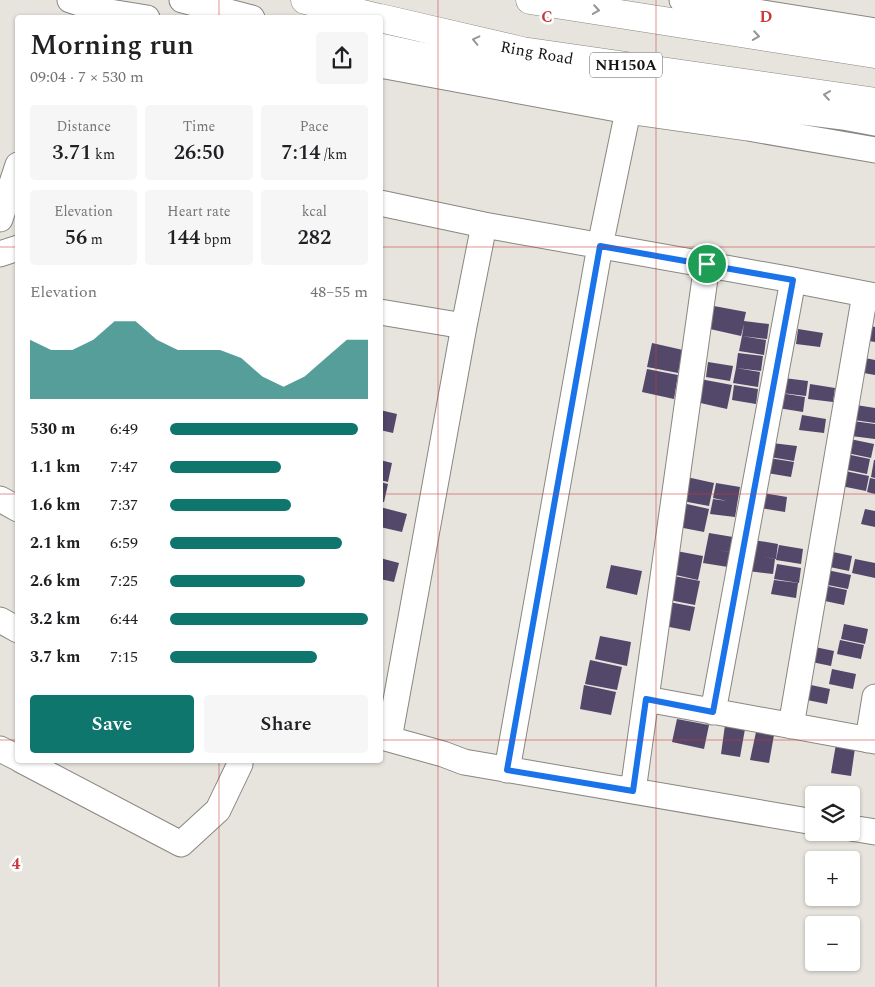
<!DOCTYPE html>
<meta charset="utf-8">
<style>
body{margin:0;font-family:Spectral,serif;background:#f6f6f6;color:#202124;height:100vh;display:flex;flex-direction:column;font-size:19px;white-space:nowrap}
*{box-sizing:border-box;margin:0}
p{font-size:16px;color:#757577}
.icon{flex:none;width:28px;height:28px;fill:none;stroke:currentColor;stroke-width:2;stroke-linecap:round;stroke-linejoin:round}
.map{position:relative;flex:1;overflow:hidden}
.side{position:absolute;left:15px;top:15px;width:368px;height:748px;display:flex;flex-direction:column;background:#fff;border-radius:5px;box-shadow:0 1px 4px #0004}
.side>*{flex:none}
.fabs{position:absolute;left:805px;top:786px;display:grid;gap:10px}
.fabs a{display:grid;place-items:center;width:55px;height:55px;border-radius:5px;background:#fff;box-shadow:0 1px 4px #0004;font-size:25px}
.pin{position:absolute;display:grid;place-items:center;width:42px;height:42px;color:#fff;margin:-21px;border:2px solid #fff;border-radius:50%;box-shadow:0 1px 5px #0007}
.round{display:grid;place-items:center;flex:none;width:52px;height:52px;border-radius:5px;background:#f6f6f6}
.overview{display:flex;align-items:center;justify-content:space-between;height:85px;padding:0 15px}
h1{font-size:28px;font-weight:600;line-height:38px}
.figures{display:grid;grid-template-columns:repeat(3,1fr);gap:8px;height:85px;padding:5px 15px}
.figures div{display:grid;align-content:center;border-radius:5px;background:#f6f6f6;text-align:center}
.figures b{font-size:21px;font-weight:600}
.figures small{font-size:14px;font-weight:400}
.figures p{font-size:14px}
.chart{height:140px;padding:10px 15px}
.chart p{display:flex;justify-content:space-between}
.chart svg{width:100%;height:90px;margin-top:5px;fill:#0f766e;opacity:.7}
.action{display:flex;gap:10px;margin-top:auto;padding:10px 15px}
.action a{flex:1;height:58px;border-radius:5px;background:#0f766e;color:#fff;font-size:20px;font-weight:600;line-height:58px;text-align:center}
.action a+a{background:#f6f6f6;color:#202124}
ul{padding:0 15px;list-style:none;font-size:16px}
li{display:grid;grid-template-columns:80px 60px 1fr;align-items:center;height:38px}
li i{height:12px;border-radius:6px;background:#0f766e}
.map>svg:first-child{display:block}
.building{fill:#53476a}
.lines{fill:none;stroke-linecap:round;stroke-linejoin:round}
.minor-casing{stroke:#898781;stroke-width:27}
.highway-casing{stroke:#898781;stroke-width:29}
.minor{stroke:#fff;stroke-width:25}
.highway{stroke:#fff;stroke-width:28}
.oneway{stroke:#969694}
.route-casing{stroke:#fff;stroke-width:10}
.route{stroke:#1a73e8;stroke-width:6}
.grid{fill:none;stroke:#c93a3c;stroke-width:1;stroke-opacity:0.55}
.labels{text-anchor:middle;stroke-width:5;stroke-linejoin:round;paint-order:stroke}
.shield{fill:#fff;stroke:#5b5b59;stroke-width:1}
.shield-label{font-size:15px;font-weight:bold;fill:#151512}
.street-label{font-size:16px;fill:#151512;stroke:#fff}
.grid-label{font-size:16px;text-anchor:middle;font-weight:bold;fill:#c93a3c;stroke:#fff;stroke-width:5;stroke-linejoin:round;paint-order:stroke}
</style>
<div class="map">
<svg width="875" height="987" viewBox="0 0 875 987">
<rect width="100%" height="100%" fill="#e6e4dd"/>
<path class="building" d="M714,306L746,312L744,321L769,324L767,339L742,336L744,324L741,336L710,329Z
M866,325L875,327V342L863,340Z
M798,329L823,333L820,347L796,344Z
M742,336L766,340L764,355L739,351Z
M652,343L683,350L678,373L647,367Z
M738,353L763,356L761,371L736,368Z
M860,357L875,360V375L858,372Z
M708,362L733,366L730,381L706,377Z
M736,368L760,372L758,387L733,383Z
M647,369L678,375L674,399L642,392Z
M784,378L808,381L806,396L782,393Z
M700,379L732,385L727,409L696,402Z
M810,384L835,388L833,402L808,399Z
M734,385L758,389L756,404L732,400Z
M780,393L805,397L803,412L778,408Z
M856,405L875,408V423L854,420Z
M380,410L397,414L393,433L380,430Z
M802,415L826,419L824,433L799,430Z
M853,421L875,424V439L851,436Z
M850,439L874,444L871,458L847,453Z
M772,443L797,446L794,461L770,457Z
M846,454L870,459L867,474L843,469Z
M769,458L794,462L791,477L767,473Z
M380,460L392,463L388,482L380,480Z
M874,460H875V478L871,477Z
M845,471L869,476L866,491L841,486Z
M682,476L714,483L709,506L677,500Z
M870,478L875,479V494L867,492Z
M380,482L388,484L384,502H380Z
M716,483L740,487L735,517L710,514L713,499L727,501L713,498Z
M763,493L787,497L785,512L760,508Z
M678,502L709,509L704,532L673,526Z
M380,507L407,514L402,532L380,527Z
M865,509L875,511V527L861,524Z
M709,533L733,537L731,552L717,550L730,552L728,567L703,563Z
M754,540L778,544L776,559L762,557L775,559L773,574L748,571Z
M779,545L803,549L801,564L776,560Z
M671,550L703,556L698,580L667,573Z
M828,551L852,556L849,571L825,566Z
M380,558L399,563L394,582L380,579Z
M855,559L875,563V578L852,573Z
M777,564L801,568L799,583L774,579Z
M611,565L642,571L637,595L606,588Z
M827,570L851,575L848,589L823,584Z
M669,575L700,581L695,605L664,599Z
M774,580L798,583L796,598L771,594Z
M823,585L847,590L844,605L820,600Z
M664,601L695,607L690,631L659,625Z
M844,624L868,629L865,644L841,639Z
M600,636L631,642L627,666L595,659Z
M840,640L864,645L861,659L837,654Z
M810,646L834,651L831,666L807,661Z
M590,660L622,667L617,690L585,684Z
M832,669L856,674L853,689L829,684Z
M806,684L830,689L827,704L802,699Z
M584,685L616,692L611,715L580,709Z
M677,719L709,725L704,749L672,742Z
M725,725L745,729L740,757L721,754Z
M756,732L774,735L769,763L750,760Z
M836,744L855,748L851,776L831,773Z"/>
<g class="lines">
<defs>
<path id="minor" d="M70,0L103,11L147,18
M182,0L252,18
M682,0L875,31
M380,46L412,53L632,91L843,117L875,123
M380,65L628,111L748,128L875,150
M380,203L484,225L793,280L875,296
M0,219L18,165
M0,254L18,248
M380,312L464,326
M0,499L18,509
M0,620L18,630
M646,699L875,741
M713,712L793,280
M791,726L865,294
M380,734L389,739L443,754L464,762L814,822
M389,739L464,326L484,225
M868,740L875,697
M0,749L18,758
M21,760L181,844L218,810L240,764
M507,770L600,246L628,111
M633,791L707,264
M851,828L875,832"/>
<path id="highway" d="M305,0L379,18
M530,0L875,54
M380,18L522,51L875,102"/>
</defs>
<use href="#minor" class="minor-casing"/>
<use href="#highway" class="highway-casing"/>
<use href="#minor" class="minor"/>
<use href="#highway" class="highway"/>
</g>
<defs><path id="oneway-chevron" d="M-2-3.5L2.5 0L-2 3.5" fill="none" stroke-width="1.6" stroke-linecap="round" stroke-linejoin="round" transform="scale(1.25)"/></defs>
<g class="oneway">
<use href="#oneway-chevron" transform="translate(596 10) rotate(9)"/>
<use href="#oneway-chevron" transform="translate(756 36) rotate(9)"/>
<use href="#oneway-chevron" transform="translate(476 40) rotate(-167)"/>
<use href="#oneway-chevron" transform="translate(827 95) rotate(-172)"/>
</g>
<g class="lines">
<defs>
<path id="route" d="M600,246L793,280L713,712L646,699L633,791L507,770Z"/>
</defs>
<use href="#route" class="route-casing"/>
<use href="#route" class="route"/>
</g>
<path class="grid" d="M219,0V18M438,0V987M656,0V987M0,247H18M380,247H875M0,494H18M380,494H875M0,740H18M380,740H875M219,760V987"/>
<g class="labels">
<rect class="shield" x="590" y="52.5" width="72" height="25" rx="4"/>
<g class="shield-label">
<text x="626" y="70">NH150A</text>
</g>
<g class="street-label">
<text transform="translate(537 52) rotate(10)" y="6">Ring Road</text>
</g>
</g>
<g class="grid-label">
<text x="547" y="22">C</text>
<text x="766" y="22">D</text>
<text x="16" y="869">4</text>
</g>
</svg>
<div class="fabs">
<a><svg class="icon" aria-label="layers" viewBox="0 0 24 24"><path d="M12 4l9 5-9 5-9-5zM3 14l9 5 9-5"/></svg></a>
<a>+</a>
<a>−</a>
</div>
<div class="pin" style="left:707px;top:264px;background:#1e9e55"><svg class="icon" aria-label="arrive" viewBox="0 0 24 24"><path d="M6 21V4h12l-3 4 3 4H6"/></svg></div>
<section class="side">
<div class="overview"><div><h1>Morning run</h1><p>09:04 · 7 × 530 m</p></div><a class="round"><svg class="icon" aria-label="share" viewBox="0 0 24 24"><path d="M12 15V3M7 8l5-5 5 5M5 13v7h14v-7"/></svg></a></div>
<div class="figures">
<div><p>Distance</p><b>3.71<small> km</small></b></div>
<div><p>Time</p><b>26:50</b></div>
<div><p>Pace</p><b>7:14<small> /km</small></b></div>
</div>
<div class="figures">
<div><p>Elevation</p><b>56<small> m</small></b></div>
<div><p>Heart rate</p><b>144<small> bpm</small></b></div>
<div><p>kcal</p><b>282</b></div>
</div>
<div class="chart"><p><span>Elevation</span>48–55 m</p>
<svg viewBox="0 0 160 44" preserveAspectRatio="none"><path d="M0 44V15L10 20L20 20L30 15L40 6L50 6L60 15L70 20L80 20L90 20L100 24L110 33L120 38L130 33L140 24L150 15L160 15V44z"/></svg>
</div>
<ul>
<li><b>530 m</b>6:49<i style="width:95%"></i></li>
<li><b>1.1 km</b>7:47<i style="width:56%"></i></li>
<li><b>1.6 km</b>7:37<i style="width:61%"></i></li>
<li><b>2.1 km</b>6:59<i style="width:87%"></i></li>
<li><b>2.6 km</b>7:25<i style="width:68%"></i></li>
<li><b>3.2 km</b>6:44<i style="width:100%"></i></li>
<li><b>3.7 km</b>7:15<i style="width:74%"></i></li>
</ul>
<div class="action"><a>Save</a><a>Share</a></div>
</section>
</div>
